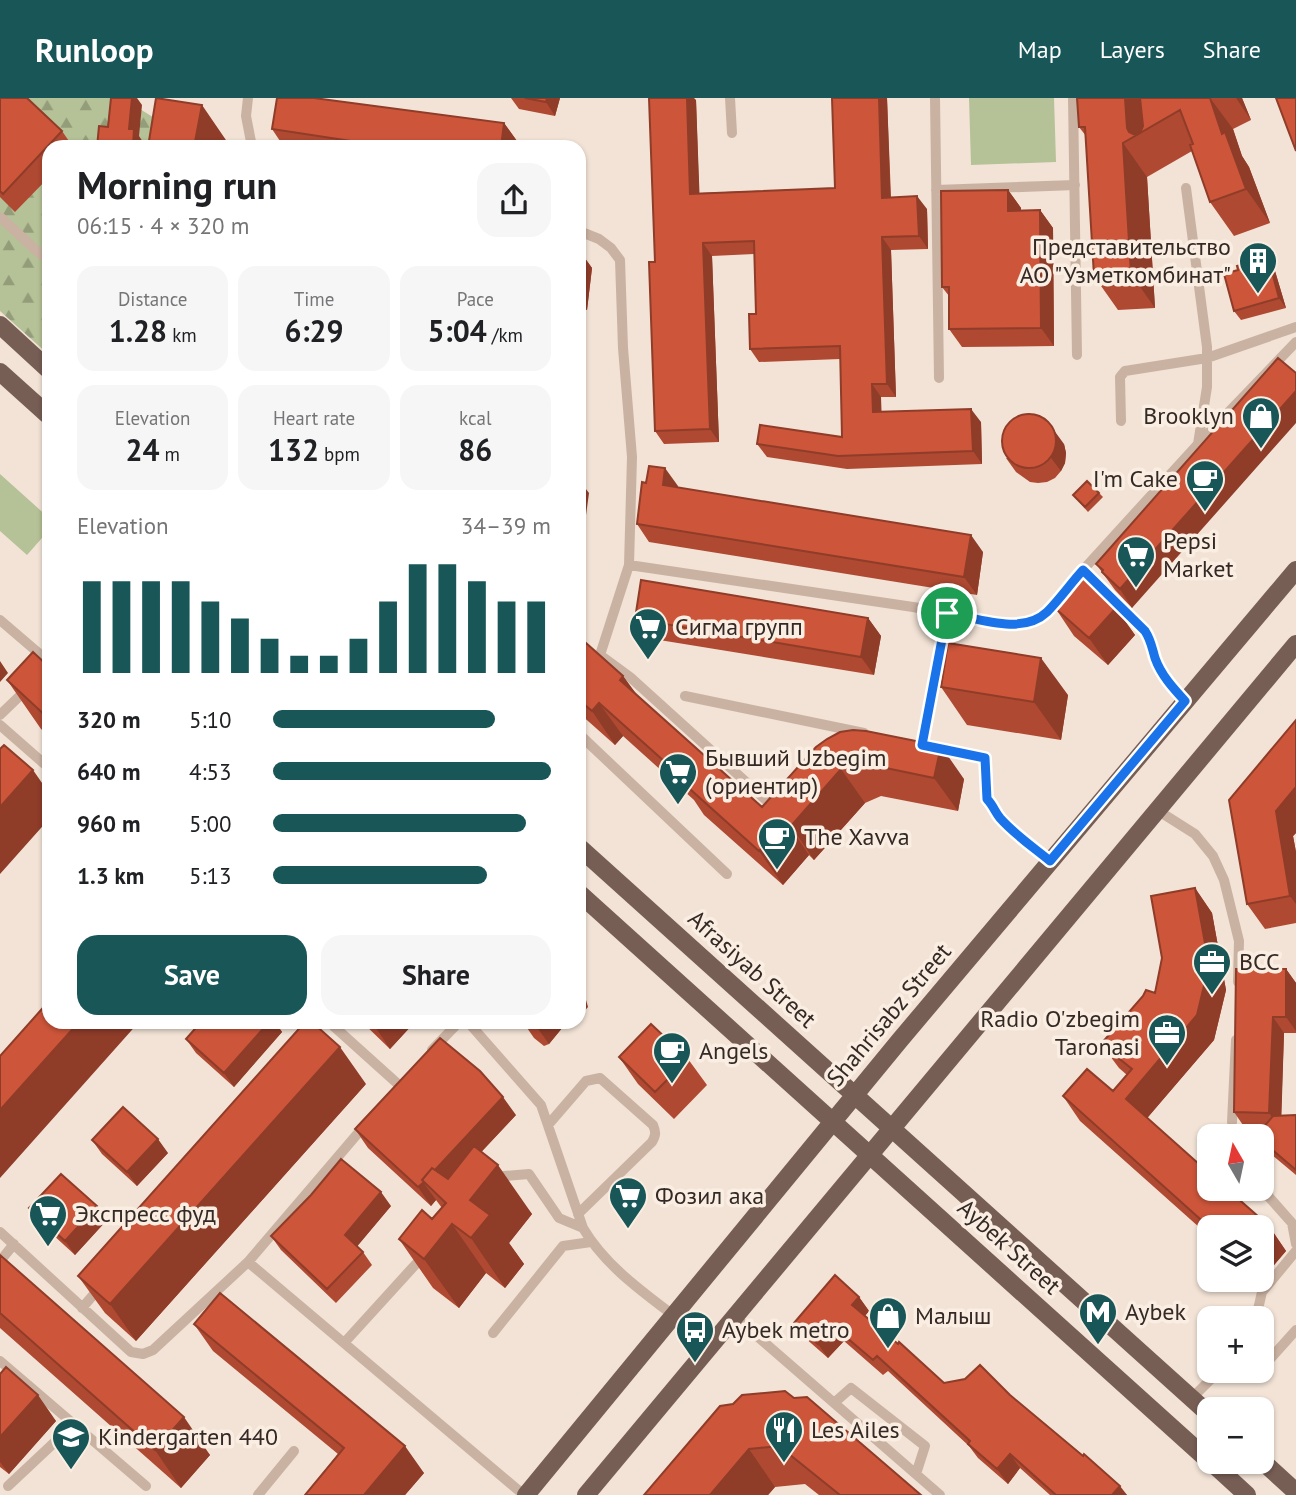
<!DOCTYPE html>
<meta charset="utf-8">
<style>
body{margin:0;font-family:"PT Sans",sans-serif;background:#f6f6f6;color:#202124;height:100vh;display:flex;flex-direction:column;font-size:26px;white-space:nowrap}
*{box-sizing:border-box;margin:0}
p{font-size:23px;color:#757577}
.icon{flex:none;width:38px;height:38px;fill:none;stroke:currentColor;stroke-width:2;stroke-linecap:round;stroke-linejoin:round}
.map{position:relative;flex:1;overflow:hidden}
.details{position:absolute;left:42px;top:42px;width:544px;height:889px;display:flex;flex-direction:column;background:#fff;border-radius:21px;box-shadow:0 2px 5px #0004}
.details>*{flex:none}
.needle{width:46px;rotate:351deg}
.controls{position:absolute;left:1197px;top:1026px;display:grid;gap:14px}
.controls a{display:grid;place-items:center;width:77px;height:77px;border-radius:14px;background:#fff;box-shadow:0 2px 5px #0004;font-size:35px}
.pin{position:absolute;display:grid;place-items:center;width:60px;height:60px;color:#fff;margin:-30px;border:4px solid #fff;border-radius:50%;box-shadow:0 2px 7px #0007}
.round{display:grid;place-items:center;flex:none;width:74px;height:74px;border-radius:21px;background:#f6f6f6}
.overview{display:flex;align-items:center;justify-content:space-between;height:119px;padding:0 35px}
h1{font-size:38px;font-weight:700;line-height:52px}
.metrics{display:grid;grid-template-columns:repeat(3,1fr);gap:10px;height:119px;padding:7px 35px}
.metrics div{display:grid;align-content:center;border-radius:18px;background:#f6f6f6;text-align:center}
.metrics b{font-size:30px;font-weight:700}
.metrics small{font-size:19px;font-weight:400}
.metrics p{font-size:19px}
.chart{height:196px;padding:14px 35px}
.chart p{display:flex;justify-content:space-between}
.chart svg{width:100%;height:126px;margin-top:7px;stroke:#195657;stroke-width:6}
.cta{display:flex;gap:14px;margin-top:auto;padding:14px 35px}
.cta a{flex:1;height:80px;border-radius:21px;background:#195657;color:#fff;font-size:28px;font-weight:700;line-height:80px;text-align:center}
.cta a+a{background:#f6f6f6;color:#202124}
ul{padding:0 35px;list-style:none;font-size:23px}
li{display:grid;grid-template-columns:112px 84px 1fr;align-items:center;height:52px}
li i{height:18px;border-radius:9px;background:#195657}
header{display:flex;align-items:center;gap:42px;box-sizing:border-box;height:98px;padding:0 35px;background:#195657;color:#fff}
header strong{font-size:33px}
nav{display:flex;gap:38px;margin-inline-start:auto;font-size:24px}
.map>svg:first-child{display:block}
.grass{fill:#b5c196}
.forest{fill:url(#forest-firs)}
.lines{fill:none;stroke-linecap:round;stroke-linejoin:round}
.lane{stroke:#cab2a2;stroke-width:10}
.primary{stroke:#775e55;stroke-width:18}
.wall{fill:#af4932}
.shaded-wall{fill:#8f3c29}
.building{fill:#cc553a;stroke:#8f3c29;stroke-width:2}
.route-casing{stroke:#fff;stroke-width:14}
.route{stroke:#1a73e8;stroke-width:9}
.labels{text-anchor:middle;stroke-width:7;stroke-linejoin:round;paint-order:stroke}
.poi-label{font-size:24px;fill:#342925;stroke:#faeee2;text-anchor:start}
.street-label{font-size:24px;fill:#342925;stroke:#faeee2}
</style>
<header>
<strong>Runloop</strong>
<nav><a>Map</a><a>Layers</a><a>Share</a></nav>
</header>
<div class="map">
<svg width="1296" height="1397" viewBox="0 0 1296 1397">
<defs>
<pattern id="forest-firs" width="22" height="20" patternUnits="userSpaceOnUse" patternTransform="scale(1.75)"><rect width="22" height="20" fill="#b5c196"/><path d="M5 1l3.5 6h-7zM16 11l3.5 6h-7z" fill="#949d7a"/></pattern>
</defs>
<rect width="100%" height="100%" fill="#f2e3d6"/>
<path class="grass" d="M969,0H1054L1056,64L971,67Z
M0,376L49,420V432L27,457L0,433Z"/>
<path class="forest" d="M0,0H122L182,37L180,49H49V257L0,213Z"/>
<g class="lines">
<path class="lane" d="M248,0L246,18L252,49
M730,0L732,35
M935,0L939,280
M1073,0L1077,257
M936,92L1075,87
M0,119L39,155L49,161
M579,133L599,141L611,150L620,162L623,250L632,359L629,467L600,557L579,568
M1121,323L1120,279L1125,273L1207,260L1296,229
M1198,346L1296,244
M629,467L913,509L1010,527L1032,524L1046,515L1083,472
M0,522L49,564
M600,557L630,579L777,712
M685,598L864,635
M1184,603C1176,593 1166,583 1160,571C1154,558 1153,544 1145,533L1083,472L1198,346L1207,289V249L1186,90
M0,617L28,590
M0,627L49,670
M579,636L727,776
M922,647L947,515
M931,649L985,660L987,701C993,707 994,713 999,719C1013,736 1033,749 1050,763
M1157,712L1195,736L1213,758L1224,782L1239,843L1238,884
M329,924L399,987
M468,924L541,1007L583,1130C604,1166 640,1192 673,1217
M432,952L459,924
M1232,1024L1236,942
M548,1027L586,983L600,980L653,1027C656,1034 656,1037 652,1044L578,1116
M493,1084L504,1078L529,1076L559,1120L583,1130
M1261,1090L1292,1125L1296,1146
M0,1134L131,1254L143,1256L153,1252L248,1164L365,1027
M0,1163L14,1146
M248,1164L524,1397
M82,1210L101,1188
M735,1219L940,1397
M1256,1220L1262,1194L1296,1153
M493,1235L563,1148L591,1144
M344,1245L425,1156
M1271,1260L1296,1232
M0,1263L146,1388
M1192,1300L1220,1272
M834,1305L851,1290L925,1348L916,1376
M8,1388L74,1326
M258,1397L294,1353"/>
<path class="primary" d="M0,227L49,272
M0,274L49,318
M579,749L1209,1316
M579,795L1209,1363
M1210,1363L1247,1397
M1262,1363L1296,1394
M526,1397L900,942L1296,472
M586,1397L1296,546"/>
</g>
<path class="wall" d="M0,0L62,33L73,49H49V79L15,114L0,99Z
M511,0H560L555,18L519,11Z
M887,0L891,99L927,111L928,151L891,152L896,299H881V314L981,324L982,366L847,371L767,359L757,346L842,339L840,261L759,264L750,251L756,216L754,156L712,158L719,344L664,346L655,333V164L696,2L699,95L835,90Z
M1077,0H1242L1251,22L1233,31L1242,58L1249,69L1270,125L1234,138L1210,104L1192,53L1147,79L1155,210L1118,212L1094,178L1086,38L1079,29Z
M504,25L517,43L516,49H284L272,31Z
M1008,92L1021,110V112H1040L1053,130L1054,248L962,249L949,231V198L942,189Z
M579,152L592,170L587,212L579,211Z
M1269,163L1275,173L1286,210L1241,222L1234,213L1256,167Z
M1278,260L1132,510L1115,492L1096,466Z
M1064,346L1066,355L1065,365L1061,373L1055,380L1047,384L1038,385L1030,384L1016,374L1006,360Z
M646,385L678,388V390L983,454L977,497L649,444L637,426Z
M1099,395L1103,399L1088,414L1073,397Z
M1111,505L1135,537L1108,567L1074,538L1056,511Z
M868,520L881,538L874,577L647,540L635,521Z
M579,553L623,578L637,597L762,709L816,649L964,681L958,713L881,698L865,705L814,762L809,757L783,787L704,717L694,702L623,638L615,647L579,615Z
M49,569V638L41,631L7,582Z
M941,589L1068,597L1061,642L967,627Z
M1296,622V735L1293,738L1296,754V825L1265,831L1247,806Z
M1195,790L1212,815L1226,892L1214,942L1147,1020L1209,1075V1090H1226L1269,1128L1286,1153L1262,1181V1129H1209V1138L1080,1023L1063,998L1087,971L1113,993L1127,977L1119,970L1101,946L1143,898L1146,892L1155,895L1162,860L1151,798Z
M1286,871L1296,885V935H1284L1281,1018L1296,1017V1077L1265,1051L1262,1046V1031L1245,1030L1234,1014Z
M201,924H275L282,934L234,989L196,955L186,941Z
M362,924H412L413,926L390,951Z
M523,924H567L549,946L544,948L534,940Z
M619,959L688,961L707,987L674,1021L638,986Z
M366,986L136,1243L105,1215L78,1178Z
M516,1017L481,1054L532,1116L509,1145L524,1166L505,1190L486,1175L459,1210L433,1190L399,1141L432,1121L442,1110L436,1102L431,1108L368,1050L355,1031Z
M92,1042L168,1055L137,1088L102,1056Z
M97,1108L107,1122L75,1157L39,1124L29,1110Z
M391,1108L357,1148L363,1154L372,1167L336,1205L281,1152L271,1138Z
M0,1157L210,1357L181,1390L0,1230Z
M859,1199L869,1213L865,1218L944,1285L1010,1297L1127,1397H1050L1020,1370L1008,1386L978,1360L969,1348L888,1273L883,1277L844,1243L828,1260L804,1239L794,1225Z
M194,1226L424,1375L405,1397H305L338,1356L213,1253Z
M0,1276L56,1323L9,1376L0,1369Z
M733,1306L921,1397H819L805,1386L775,1389L768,1397H644Z"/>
<path class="shaded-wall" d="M132,0H137L142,7L139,38L143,44V49H133L129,31Z
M547,0H560L555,18L546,4Z
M687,0H694L696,2L700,109L690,96Z
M879,0H887L891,113L882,100Z
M1125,0H1146L1149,30L1133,39L1127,30Z
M1210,0L1233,31L1242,58L1249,69L1270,125L1246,91L1222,36Z
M1236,0H1242L1251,22Z
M202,7L228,45L227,49H194Z
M504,25L517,43L516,49H501Z
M1123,45L1147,79L1155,210L1131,176Z
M1008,92L1021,110V131L1008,113Z
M917,98L927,111L928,151L919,138Z
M1040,112L1053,130L1054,248L1041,230Z
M882,139L891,152L896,299L887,286Z
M703,145L712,158L719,344L710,331Z
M579,152L592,170L587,212L579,201Z
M1269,163L1275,173L1286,210L1279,200Z
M872,286L881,299L882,327L873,314Z
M1296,293V325L1132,510L1120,491Z
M971,311L981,324L982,366L973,353Z
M1048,324L1064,346L1066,355L1065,365L1061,373L1051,360Z
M665,370L678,388L675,405L663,387Z
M579,382L589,395L579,469Z
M971,437L983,454L977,497L964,479Z
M1103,495L1115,511L1116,510L1135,537L1108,567L1089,540L1101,497Z
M868,520L881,538L874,577L861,559Z
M1041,560L1068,597L1061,642L1034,604Z
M0,563L8,575L0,584Z
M623,578L647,611L620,582Z
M599,605L623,638L615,647L592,613Z
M941,648L964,681L958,713L934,680Z
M841,671L865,705L814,762L791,728Z
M33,672L49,695V721L0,776V709Z
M1296,689V735L1293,738L1296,754V806L1290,798L1276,713Z
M786,723L809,757L783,787L759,753Z
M1195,790L1212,815L1226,892L1214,942L1143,1025L1126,1001Z
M1286,871L1296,885V933L1286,919Z
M579,892L586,902L588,909L579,919Z
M1273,919L1284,935L1281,1031L1269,1015Z
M79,924H139L0,1080V1012Z
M269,924H275L282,934L234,989L224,975Z
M372,924H412L413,926L390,951Z
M539,924H567L549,946L536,928Z
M340,949L366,986L136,1243L110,1206Z
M503,999L516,1017L440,1098L424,1084Z
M158,1041L168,1055L137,1088L127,1074Z
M498,1067L532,1116L509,1145L524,1166L505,1190L471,1140L470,1102Z
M423,1084L436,1102L431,1108L418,1089Z
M381,1094L391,1108L355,1151L345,1137Z
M97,1108L107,1122L75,1157L65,1143Z
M452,1126L486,1175L459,1210L424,1161Z
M1269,1128L1286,1153L1262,1181V1137Z
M859,1199L869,1213L862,1221L852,1207Z
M833,1228L844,1243L828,1260L818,1246Z
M38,1297L56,1323L9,1376L0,1364V1339Z
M184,1319L210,1357L181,1390L155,1352Z
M405,1348L424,1375L405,1397H364Z
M749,1351L775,1389L768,1397H710Z
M1010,1356L1020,1370L1008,1386L997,1371Z
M1120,1388L1127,1397H1112Z"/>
<path class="building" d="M0,0H27L62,33L3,96L0,93Z
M111,0H132L129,31H134L133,49H97L99,28L108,29Z
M156,0L202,7L194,49H148Z
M277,0H314L504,25L501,49H390L272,31Z
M525,0H547L546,4Z
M649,0H687L690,96L835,90L832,0H879L882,100L917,98L919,138L882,139L887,286H872L873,314L971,311L973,353L838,358L757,346L760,327L842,339L840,248L750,251L749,216H756L754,143L703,145L710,331L655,333L649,164H655Z
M1077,0H1125L1127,30L1129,34L1135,37L1140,35L1143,28L1140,0H1210L1222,36L1225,34L1246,91L1210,104L1190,47L1193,46L1180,12L1123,45L1131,176L1094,178L1085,29H1079Z
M1276,0H1296V53L1288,32Z
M1008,92V113L1040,112L1041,230L949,231V189H942L941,93Z
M1254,163L1255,167L1269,163L1279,200L1234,213L1224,176L1238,172L1237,168Z
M1278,260L1296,275V293L1120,491L1102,474L1103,472L1096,466Z
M1002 343a27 27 0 1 1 54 0a27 27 0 1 1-54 0Z
M649,368L665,370L663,387L971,437L964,479L637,426L642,384L646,385Z
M1087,383L1099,395L1085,409L1073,397Z
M1085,477L1103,495L1101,497L1116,510L1089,540L1056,511Z
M641,482L868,520L861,559L635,521Z
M586,545L623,578L620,582L762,709L816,649L827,641L840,634L853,632L866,633L941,648L934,680L857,664L841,671L791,728L786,723L759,753L681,683L683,680L599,605L592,613L579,602V553Z
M948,545L1041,560L1034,604L941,589Z
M33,554L49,569V621L7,582Z
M1296,622V689L1276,713L1290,798L1247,806L1229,702Z
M4,647L33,672L0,709V651Z
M1195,790L1209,867L1197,917L1126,1001L1209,1075V1090H1226L1269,1128L1262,1137V1129H1209L1063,998L1087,971L1113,993L1132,971L1101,946L1143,898L1146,892L1155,895L1162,860L1151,798Z
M1236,871H1286V919H1273L1269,1015L1234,1014Z
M49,903V924H79L0,1012V958Z
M201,924H269L224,975L186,941Z
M305,924H312L340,949L110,1206L78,1178Z
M525,924H539L536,928L531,929Z
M651,926L688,961L655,994L619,959Z
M440,940L480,973L503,999L435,1072L432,1070L422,1082L424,1084L418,1089L355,1031Z
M123,1009L158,1041L127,1074L92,1042Z
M1296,1017V1072L1262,1043V1038H1256L1273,1018Z
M474,1048L498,1067L470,1102L490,1117L471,1140L452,1126L424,1161L399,1141L422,1112L432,1121L446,1105L422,1082L432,1070L448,1081Z
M341,1061L381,1094L345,1137L363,1154L327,1191L271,1138L311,1097Z
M61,1076L97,1108L65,1143L29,1110Z
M0,1157L184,1319L155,1352L0,1215Z
M835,1177L859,1199L852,1207L898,1246L899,1244L944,1285L965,1281L980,1267L1010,1297L1083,1358L1084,1356L1120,1388L1112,1397H1056L1010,1356L997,1371L968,1346L970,1343L877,1258L873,1262L833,1228L818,1246L794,1225Z
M220,1195L405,1348L364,1397H305L344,1350L194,1226Z
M6,1269L38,1297L0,1339V1276Z
M785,1293L794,1300L807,1299L921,1397H840L779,1348L749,1351L710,1397H644L720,1308L733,1306L742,1297Z"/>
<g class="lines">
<defs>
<path id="route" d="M1083,472L1145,533C1151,542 1152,550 1155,560C1161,577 1173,590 1185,603L1050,763C1033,749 1014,736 1000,720C995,714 993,707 987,701L985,660L922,647L947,515C977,520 1022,538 1047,514C1060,501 1071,485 1083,472Z"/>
</defs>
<use href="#route" class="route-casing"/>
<use href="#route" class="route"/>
</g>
<defs>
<symbol id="building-pin" viewBox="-11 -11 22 30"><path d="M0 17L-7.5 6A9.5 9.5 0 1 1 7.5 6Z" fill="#195657" stroke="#faeee2"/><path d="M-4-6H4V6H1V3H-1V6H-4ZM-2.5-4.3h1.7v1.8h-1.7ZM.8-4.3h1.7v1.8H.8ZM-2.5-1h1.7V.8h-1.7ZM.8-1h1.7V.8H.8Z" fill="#fff"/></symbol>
<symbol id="shop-pin" viewBox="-11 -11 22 30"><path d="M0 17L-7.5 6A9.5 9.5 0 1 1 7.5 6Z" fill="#195657" stroke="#faeee2"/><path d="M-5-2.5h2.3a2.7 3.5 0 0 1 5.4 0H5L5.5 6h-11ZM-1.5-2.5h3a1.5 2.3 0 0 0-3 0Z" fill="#fff"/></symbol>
<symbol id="cafe-pin" viewBox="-11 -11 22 30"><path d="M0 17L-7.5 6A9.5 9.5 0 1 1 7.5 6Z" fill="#195657" stroke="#faeee2"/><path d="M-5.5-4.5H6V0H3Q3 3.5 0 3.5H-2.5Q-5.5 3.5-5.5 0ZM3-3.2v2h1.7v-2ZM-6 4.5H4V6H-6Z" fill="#fff"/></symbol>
<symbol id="supermarket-pin" viewBox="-11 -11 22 30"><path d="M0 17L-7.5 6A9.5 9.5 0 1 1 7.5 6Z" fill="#195657" stroke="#faeee2"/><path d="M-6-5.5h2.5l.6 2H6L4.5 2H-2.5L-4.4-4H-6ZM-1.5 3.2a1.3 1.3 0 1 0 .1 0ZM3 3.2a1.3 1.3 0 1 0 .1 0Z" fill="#fff"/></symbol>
<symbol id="office-pin" viewBox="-11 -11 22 30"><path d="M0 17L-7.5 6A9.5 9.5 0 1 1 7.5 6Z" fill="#195657" stroke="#faeee2"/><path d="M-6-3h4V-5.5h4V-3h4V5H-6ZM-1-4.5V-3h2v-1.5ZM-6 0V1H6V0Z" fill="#fff"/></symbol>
<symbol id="metro-pin" viewBox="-11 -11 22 30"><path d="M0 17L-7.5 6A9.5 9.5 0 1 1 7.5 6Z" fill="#195657" stroke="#faeee2"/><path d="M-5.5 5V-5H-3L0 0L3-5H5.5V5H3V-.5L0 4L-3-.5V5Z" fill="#fff"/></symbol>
<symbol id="bus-pin" viewBox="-11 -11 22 30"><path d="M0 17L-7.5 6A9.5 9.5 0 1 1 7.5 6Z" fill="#195657" stroke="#faeee2"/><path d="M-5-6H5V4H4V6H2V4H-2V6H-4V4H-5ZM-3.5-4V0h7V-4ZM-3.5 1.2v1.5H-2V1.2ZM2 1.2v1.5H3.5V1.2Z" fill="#fff"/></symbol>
<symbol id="restaurant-pin" viewBox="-11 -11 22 30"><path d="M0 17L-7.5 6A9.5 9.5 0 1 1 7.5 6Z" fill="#195657" stroke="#faeee2"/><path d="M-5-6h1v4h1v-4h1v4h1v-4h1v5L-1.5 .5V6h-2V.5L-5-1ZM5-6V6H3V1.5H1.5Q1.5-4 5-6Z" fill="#fff"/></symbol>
<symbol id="school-pin" viewBox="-11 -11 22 30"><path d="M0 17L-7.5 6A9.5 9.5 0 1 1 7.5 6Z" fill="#195657" stroke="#faeee2"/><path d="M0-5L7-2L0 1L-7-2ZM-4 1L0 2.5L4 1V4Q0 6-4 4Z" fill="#fff"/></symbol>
</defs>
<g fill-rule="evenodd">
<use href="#building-pin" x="1236" y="141" width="44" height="60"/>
<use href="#shop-pin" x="1239" y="296" width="44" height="60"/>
<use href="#cafe-pin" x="1183" y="359" width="44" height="60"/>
<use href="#supermarket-pin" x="1114" y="435" width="44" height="60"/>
<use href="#supermarket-pin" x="626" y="507" width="44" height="60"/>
<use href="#supermarket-pin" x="656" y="652" width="44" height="60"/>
<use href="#cafe-pin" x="755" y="717" width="44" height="60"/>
<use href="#office-pin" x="1190" y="842" width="44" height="60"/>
<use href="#office-pin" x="1145" y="913" width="44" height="60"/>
<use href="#cafe-pin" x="650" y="931" width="44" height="60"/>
<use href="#supermarket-pin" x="606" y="1076" width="44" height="60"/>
<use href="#supermarket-pin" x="26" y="1094" width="44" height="60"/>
<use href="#metro-pin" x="1076" y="1192" width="44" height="60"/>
<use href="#shop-pin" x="866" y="1196" width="44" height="60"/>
<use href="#bus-pin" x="673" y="1210" width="44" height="60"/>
<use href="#restaurant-pin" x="762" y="1310" width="44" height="60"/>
<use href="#school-pin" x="49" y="1317" width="44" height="60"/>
</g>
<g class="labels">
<g class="poi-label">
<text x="1231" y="157" text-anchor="end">Представительство<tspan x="1231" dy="28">АО "Узметкомбинат"</tspan></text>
<text x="1234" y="326" text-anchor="end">Brooklyn</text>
<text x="1178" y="389" text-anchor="end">I'm Cake</text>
<text x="1163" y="451">Pepsi<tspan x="1163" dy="28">Market</tspan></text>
<text x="675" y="537">Сигма групп</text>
<text x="705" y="668">Бывший Uzbegim<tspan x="705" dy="28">(ориентир)</tspan></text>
<text x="804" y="747">The Xavva</text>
<text x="1239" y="872">BCC</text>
<text x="1140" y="929" text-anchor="end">Radio O'zbegim<tspan x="1140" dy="28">Taronasi</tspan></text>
<text x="699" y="961">Angels</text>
<text x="655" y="1106">Фозил ака</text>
<text x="75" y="1124">Экспресс фуд</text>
<text x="1125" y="1222">Aybek</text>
<text x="915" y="1226">Малыш</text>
<text x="722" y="1240">Aybek metro</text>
<text x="811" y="1340">Les Ailes</text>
<text x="98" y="1347">Kindergarten 440</text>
</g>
<g class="street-label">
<text transform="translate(752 871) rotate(42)" y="8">Afrasiyab Street</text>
<text transform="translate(889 917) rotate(-50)" y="8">Shahrisabz Street</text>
<text transform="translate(1009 1149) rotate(42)" y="8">Aybek Street</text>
</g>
</g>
</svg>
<div class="controls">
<a><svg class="needle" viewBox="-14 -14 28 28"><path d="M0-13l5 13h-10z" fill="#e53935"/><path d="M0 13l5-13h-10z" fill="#757577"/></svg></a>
<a><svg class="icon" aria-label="layers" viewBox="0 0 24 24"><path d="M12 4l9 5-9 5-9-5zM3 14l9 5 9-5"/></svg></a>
<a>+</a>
<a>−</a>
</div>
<div class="pin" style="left:947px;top:515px;background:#1e9e55"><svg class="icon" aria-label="arrive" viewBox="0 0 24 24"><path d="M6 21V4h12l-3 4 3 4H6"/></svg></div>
<section class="details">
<div class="overview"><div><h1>Morning run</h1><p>06:15 · 4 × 320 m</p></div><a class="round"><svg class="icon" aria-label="share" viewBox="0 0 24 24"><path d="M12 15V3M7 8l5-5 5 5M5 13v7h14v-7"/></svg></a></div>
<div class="metrics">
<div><p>Distance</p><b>1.28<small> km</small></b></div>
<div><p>Time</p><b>6:29</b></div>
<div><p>Pace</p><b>5:04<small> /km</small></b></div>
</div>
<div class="metrics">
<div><p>Elevation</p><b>24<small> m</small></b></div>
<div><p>Heart rate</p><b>132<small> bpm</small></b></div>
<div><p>kcal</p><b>86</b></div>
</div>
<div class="chart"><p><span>Elevation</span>34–39 m</p>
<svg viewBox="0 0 160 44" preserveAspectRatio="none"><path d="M5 44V12M15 44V12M25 44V12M35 44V12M45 44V19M55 44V25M65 44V32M75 44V38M85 44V38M95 44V32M105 44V19M115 44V6M125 44V6M135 44V12M145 44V19M155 44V19"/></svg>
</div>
<ul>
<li><b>320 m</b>5:10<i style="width:80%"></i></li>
<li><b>640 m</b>4:53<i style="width:100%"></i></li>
<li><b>960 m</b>5:00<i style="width:91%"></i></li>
<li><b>1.3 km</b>5:13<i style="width:77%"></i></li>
</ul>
<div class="cta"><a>Save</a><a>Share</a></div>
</section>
</div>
